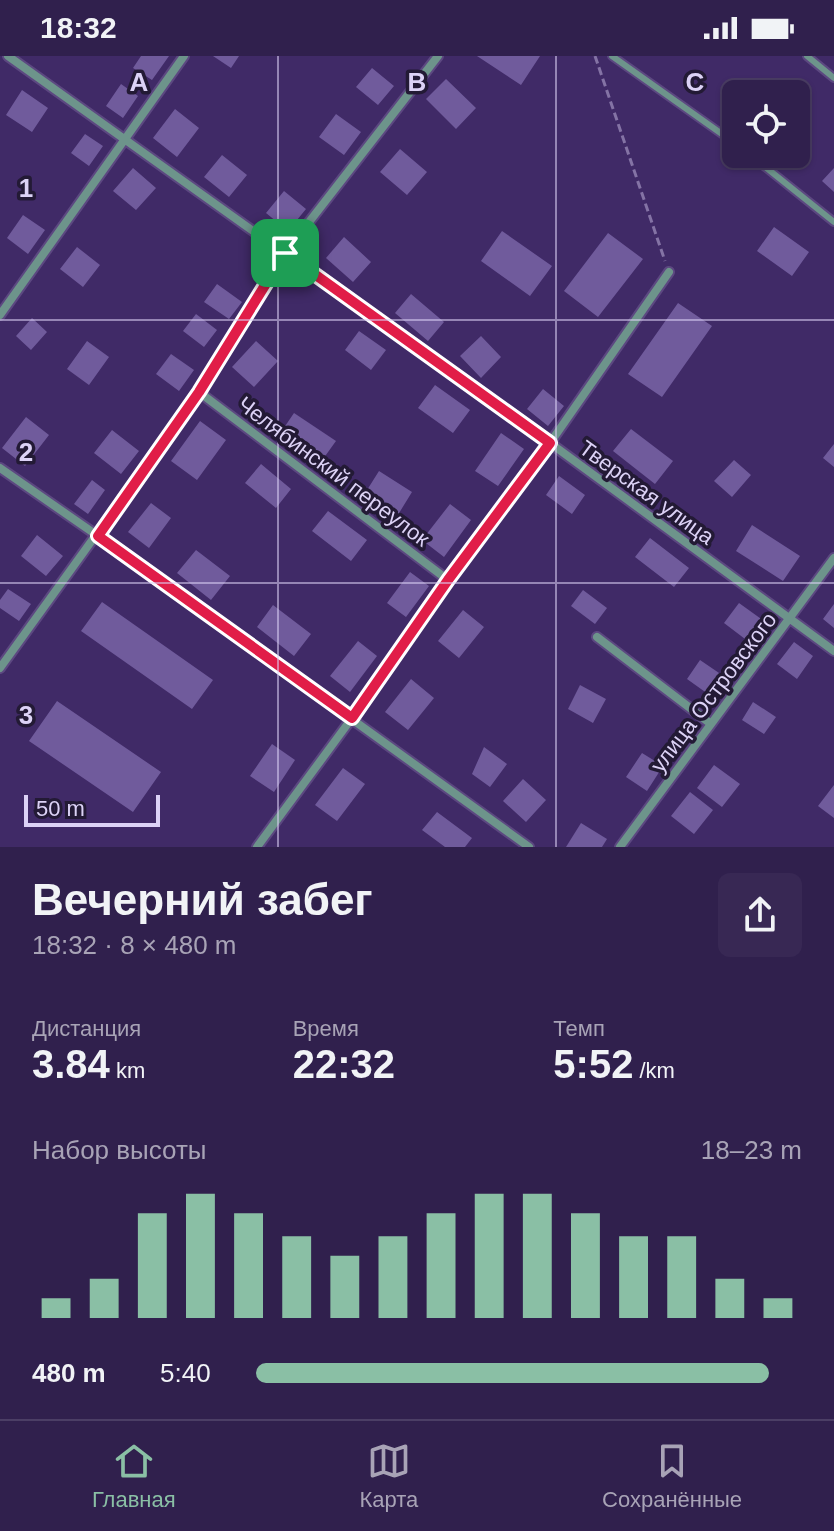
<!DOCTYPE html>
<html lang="ru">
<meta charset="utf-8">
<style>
body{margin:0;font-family:Helvetica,sans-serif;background:#382854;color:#f1f3f6;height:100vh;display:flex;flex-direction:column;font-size:30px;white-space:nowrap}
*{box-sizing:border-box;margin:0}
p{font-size:26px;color:#a8a3b6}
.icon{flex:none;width:44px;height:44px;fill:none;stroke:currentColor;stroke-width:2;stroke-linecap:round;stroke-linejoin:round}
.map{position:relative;height:791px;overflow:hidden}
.details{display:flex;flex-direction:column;background:#30204d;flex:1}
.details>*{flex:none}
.controls{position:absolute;left:722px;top:24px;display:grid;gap:16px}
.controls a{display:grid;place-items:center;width:88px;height:88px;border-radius:12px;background:#30204d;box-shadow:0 2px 6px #0004,0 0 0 2px #4b3e65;font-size:40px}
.scale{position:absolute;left:24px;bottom:20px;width:136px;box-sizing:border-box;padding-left:8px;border:4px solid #dcd2f6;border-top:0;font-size:22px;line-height:28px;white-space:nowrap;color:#dcd2f6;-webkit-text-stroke:6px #231a35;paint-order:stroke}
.pin{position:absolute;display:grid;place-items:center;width:68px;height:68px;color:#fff;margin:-34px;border-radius:16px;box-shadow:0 4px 12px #0006}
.round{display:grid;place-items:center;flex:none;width:84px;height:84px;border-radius:12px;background:#382854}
.summary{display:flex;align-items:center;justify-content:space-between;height:136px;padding:0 32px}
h1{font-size:44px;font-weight:600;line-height:60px}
.figures{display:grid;grid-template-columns:repeat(3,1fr);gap:12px;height:136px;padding:8px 32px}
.figures div{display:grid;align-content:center}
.figures b{font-size:40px;font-weight:600}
.figures small{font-size:22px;font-weight:400}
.figures p{font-size:22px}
.chart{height:224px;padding:16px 32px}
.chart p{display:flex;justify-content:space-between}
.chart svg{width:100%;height:144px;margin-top:8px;stroke:#8abfa5;stroke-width:6}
ul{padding:0 32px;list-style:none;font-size:26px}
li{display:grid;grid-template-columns:128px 96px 1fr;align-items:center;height:60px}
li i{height:20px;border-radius:10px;background:#8abfa5}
.status{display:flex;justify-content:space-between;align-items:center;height:56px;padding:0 40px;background:#30204d;direction:ltr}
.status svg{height:22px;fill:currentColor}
.menu{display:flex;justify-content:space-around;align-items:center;height:112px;border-top:2px solid #4b3e65;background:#30204d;font-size:22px;color:#a8a3b6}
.menu a{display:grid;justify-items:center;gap:4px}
.menu .selected{color:#8abfa5}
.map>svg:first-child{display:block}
.building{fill:#705b9c}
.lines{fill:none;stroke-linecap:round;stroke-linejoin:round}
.service-casing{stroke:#5c4881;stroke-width:10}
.minor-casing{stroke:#5c4881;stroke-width:12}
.path{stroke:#8473a5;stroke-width:3;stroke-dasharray:8 4;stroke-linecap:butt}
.service{stroke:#6d948b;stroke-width:6}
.minor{stroke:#6d948b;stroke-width:8}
.route-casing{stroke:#fff;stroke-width:16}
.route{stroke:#e11d48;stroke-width:10}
.grid{fill:none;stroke:#dcd2f6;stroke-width:2;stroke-opacity:0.55}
.labels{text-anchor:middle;stroke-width:7;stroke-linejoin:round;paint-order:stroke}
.street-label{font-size:22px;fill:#dcd2f6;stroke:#231a35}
.grid-label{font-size:26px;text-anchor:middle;font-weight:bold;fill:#dcd2f6;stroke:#231a35;stroke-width:7;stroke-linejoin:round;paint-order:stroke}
</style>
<div class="status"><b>18:32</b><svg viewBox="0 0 49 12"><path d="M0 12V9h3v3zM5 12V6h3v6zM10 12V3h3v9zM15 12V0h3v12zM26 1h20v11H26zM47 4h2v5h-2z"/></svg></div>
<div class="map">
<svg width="834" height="791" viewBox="0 0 834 791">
<rect width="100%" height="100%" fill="#402a67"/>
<path class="building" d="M141,0H169L152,24L133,12Z
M213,0H239L231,12Z
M477,0H540L521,29Z
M372,12L394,30L378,49L356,31Z
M446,23L476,52L456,73L426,43Z
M121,28L138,40L123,62L106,50Z
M22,34L48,52L32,76L6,59Z
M175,53L199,72L177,101L153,82Z
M336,58L361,76L344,99L319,81Z
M85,78L103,90L89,110L71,97Z
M400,93L427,116L407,139L380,116Z
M222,99L247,119L229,141L204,121Z
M133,112L156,132L136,154L113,135Z
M834,112V136L822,125Z
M284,135L306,153L288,175L266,157Z
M23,159L45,174L28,198L7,182Z
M774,171L809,196L792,220L757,195Z
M502,175L552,210L530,240L481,205Z
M608,177L643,203L598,261L564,235Z
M344,181L371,206L353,226L326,202Z
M77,191L100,209L83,231L60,213Z
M217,228L242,246L229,263L204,246Z
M411,238L444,266L428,285L395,257Z
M678,247L712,270L662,341L628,318Z
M196,258L217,274L204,291L183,275Z
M32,262L47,276L31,294L16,280Z
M359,275L386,294L371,314L345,294Z
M481,280L501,301L481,322L460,300Z
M87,285L109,301L89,329L67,313Z
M256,285L278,305L254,331L232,311Z
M171,298L194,314L179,335L156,318Z
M435,329L470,354L453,377L418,352Z
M543,333L564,350L548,370L527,353Z
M294,357L336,385L318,410L277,382Z
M26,361L49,379L25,410L2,392Z
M200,365L226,384L197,424L171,405Z
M631,373L673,405L655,428L613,395Z
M112,374L139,395L121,418L94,397Z
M501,377L524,393L498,430L475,415Z
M834,388V411L823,402Z
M734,404L751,419L732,441L714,425Z
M261,408L291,433L276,452L245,427Z
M379,415L412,436L396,462L362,442Z
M559,420L585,439L572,458L546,439Z
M92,424L105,434L88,458L74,448Z
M151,447L171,462L149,492L128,476Z
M450,448L471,464L444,501L422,484Z
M328,455L367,484L351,505L312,475Z
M752,469L800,500L783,525L736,495Z
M37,479L63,500L46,520L21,500Z
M650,482L689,512L674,531L635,501Z
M196,494L230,520L211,544L177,517Z
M410,516L429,530L406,561L387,547Z
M8,533L31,548L19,565L0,552V544Z
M583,534L607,552L595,568L571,550Z
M102,546L213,624L192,653L81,575Z
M739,547L764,565L749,586L724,567Z
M834,548V572L823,563Z
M273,549L311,578L294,600L257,571Z
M463,554L484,571L459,602L438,585Z
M358,585L377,600L350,636L330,620Z
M794,586L813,600L797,623L777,608Z
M700,604L722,619L708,638L687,623Z
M411,623L434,642L408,674L385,656Z
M580,629L606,643L593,667L568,653Z
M57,645L161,716L133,756L29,685Z
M753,646L776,661L764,678L742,664Z
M272,688L295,704L274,736L250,720Z
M484,691L507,708L490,731L472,718Z
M642,697L663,710L647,735L626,721Z
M714,709L740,728L722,751L697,732Z
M343,712L365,728L337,765L315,749Z
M523,723L546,744L526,766L503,745Z
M834,729V762L818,750Z
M690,736L713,754L694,778L671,760Z
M437,756L472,782L465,791H445L422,774Z
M581,767L607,783L602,791H566Z"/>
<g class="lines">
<defs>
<path id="service" d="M612,0L736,88
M807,0L834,22
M749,98L834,166"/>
<path id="minor" d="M8,0L550,387L834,595
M0,259L184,0
M199,336L448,524
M0,412L98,480L529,791
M597,581L711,668
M0,612L199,336L285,197L438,0
M257,791L352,662L448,524L550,387L669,216
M620,791L834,502"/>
</defs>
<use href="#service" class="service-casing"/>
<use href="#minor" class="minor-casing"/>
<path class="path" d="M595,0L665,205"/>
<use href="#service" class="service"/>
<use href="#minor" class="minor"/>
</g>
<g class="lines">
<defs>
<path id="route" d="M285,197L550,387L448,524L352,662L98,480L199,336Z"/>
</defs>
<use href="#route" class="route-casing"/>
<use href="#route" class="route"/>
</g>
<path class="grid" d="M278,0V791M556,0V791M0,264H834M0,527H834"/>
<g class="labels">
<g class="street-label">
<text transform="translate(334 415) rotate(37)" y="8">Челябинский переулок</text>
<text transform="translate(647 436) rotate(36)" y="8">Тверская улица</text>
<text transform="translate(713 636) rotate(-53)" y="8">улица Островского</text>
</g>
</g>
<g class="grid-label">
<text x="139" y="35">A</text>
<text x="417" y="35">B</text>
<text x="695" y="35">C</text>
<text x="26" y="141">1</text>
<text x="26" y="405">2</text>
<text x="26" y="668">3</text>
</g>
</svg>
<div class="controls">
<a><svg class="icon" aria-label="locate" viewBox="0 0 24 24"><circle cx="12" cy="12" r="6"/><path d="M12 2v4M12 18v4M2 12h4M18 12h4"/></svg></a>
</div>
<div class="scale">50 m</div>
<div class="pin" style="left:285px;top:197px;background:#1e9e55"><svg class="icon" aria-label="arrive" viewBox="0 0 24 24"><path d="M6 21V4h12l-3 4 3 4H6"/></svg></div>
</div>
<section class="details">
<div class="summary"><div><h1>Вечерний забег</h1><p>18:32 · 8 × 480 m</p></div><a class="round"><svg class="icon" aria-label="share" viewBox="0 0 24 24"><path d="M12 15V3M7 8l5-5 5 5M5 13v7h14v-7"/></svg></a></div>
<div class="figures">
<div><p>Дистанция</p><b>3.84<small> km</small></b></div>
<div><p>Время</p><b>22:32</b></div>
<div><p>Темп</p><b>5:52<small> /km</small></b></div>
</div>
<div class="chart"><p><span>Набор высоты</span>18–23 m</p>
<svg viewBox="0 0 160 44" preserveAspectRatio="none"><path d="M5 44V38M15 44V32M25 44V12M35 44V6M45 44V12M55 44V19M65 44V25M75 44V19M85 44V12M95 44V6M105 44V6M115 44V12M125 44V19M135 44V19M145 44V32M155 44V38"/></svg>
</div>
<ul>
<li><b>480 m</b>5:40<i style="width:94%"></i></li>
</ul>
</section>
<nav class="menu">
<a class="selected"><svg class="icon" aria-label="home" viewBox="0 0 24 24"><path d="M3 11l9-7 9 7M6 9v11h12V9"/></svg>Главная</a>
<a><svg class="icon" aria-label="map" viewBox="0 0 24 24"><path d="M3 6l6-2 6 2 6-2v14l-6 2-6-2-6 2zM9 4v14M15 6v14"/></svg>Карта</a>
<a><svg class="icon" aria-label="saved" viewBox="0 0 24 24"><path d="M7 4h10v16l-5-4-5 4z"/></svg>Сохранённые</a>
</nav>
